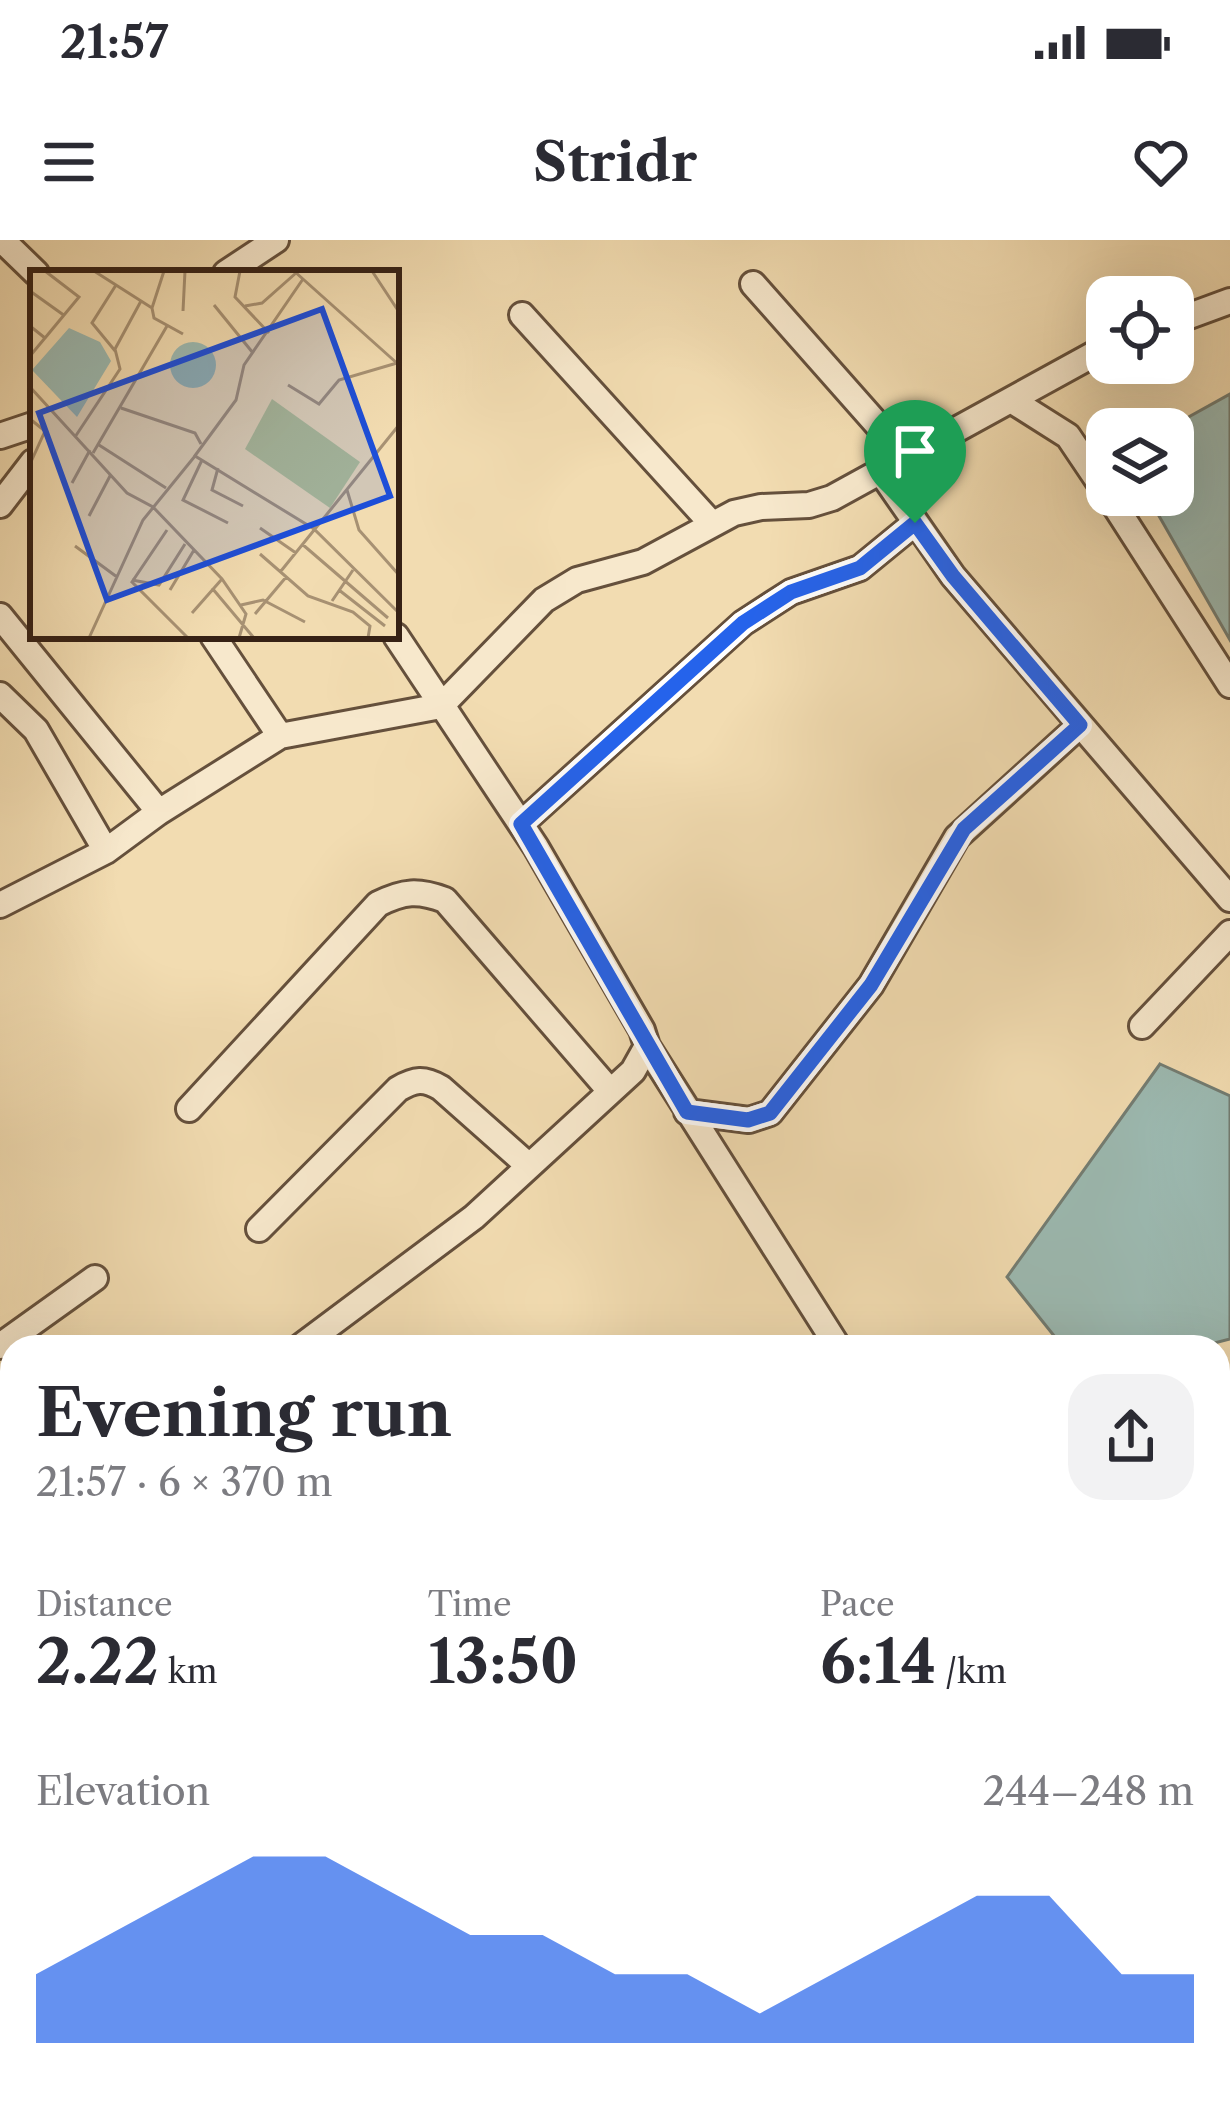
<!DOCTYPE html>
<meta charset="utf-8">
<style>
body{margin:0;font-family:"Libre Caslon Text",serif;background:#f2f2f3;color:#2b2b33;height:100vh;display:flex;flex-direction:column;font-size:45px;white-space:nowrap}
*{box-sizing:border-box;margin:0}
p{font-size:39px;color:#7c7c81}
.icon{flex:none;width:66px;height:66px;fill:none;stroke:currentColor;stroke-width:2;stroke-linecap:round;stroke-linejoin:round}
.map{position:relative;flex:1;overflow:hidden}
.sheet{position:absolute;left:0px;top:1095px;width:1230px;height:771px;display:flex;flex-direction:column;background:#fff;border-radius:36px 36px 0 0;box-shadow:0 12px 48px #0002}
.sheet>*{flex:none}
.buttons{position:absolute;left:1086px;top:36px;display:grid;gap:24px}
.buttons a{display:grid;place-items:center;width:108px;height:108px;border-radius:24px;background:#fff;box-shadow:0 12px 48px #0002;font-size:60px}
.pin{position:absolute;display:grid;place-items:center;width:102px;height:102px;color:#fff;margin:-123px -51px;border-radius:50% 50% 50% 0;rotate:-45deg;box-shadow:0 0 12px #0007}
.pin .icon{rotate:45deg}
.round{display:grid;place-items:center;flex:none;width:126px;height:126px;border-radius:36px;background:#f2f2f3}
.head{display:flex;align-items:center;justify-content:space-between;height:204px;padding:0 36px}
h1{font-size:66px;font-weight:700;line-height:90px}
.figures{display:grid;grid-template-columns:repeat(3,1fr);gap:18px;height:204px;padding:12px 36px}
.figures div{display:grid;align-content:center}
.figures b{font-size:60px;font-weight:700}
.figures small{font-size:33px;font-weight:400}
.figures p{font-size:33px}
.chart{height:336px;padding:24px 36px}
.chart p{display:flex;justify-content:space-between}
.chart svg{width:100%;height:216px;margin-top:12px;fill:#2563eb;opacity:.7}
.status{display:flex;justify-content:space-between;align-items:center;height:84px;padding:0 60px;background:#fff;direction:ltr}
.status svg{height:33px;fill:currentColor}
header{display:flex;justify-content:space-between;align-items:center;height:156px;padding:0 36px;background:#fff;font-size:54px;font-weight:700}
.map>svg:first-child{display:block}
.water{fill:#9cbab2;stroke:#737d73;stroke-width:3}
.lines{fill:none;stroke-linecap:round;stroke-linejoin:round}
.service-casing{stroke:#65503c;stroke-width:18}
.minor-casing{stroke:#65503c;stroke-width:30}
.service{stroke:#f7e8cc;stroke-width:12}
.minor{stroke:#f7e8cc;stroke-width:24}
.route-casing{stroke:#fff;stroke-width:24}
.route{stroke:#2563eb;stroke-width:15}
.inset-road{fill:none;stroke:#a79173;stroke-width:3}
.view{fill:#1d4ed8;fill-opacity:0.15;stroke:#1d4ed8;stroke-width:6}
.inset-edge{fill:none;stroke:#362115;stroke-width:6}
</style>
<div class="status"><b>21:57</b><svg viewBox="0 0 49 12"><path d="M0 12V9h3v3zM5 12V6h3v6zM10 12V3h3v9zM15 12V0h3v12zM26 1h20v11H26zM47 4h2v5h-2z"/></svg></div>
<header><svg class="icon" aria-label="menu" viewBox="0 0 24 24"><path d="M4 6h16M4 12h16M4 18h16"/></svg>Stridr<svg class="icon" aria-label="heart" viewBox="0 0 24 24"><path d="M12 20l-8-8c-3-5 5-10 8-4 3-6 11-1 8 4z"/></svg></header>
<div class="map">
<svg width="1230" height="1864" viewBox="0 0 1230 1864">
<rect width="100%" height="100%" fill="#f2dcb1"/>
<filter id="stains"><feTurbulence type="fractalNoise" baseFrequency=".00167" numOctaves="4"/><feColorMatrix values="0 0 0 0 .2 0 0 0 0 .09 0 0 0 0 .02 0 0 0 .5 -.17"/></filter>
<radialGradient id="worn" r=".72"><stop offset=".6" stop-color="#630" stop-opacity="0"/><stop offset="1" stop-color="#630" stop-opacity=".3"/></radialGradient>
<path class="water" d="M1230,154V400L1147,255H1173V189H1167Z
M1160,824L1230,856V1099L1199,1107H1063L1007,1037Z"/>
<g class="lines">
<defs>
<path id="service" d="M0,1610L12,1611
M782,1864L783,1854"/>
<path id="minor" d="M2,0L36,33
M226,33L276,0
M753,44L906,217
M522,75L712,284
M1173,82L1230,61
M1011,160L1068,196L1107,254
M0,196L33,185
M880,231L953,336L1230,659
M1108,255L1230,445
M0,265L33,222
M0,376L159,572
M213,396L280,496
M0,455L36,490L106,611
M521,584L743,383L791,352L860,328L915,283
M0,665L106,611L159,572L280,496L441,466L544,360L577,340L643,322L734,273L761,267L809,265L832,258L1107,107
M1142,786L1230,693
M647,806L838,1107
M189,869L378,664C404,651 418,650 445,660L610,851
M687,872L749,880L770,873L871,745L957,597L1080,485
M259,989L398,849C415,839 424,838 441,848L529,926
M0,1106L95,1038
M300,1107L474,977L633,831L647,806L642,790L536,607L396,396
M0,1331L12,1322
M1218,1348L1230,1343
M0,1399L12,1421
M1218,1497L1230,1491
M1218,1526L1230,1544
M266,1854L273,1864"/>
</defs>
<use href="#service" class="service-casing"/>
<use href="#minor" class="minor-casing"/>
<use href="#service" class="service"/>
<use href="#minor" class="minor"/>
</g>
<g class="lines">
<defs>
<path id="route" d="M915,283L953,336L1080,485L964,589L871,745L770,873L748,880L687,872L521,584L743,383L791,352L860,328Z"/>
</defs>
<use href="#route" class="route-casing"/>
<use href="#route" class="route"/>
</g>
<g transform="translate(30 30)">
<rect width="369" height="369" fill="#f2dcb1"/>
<path d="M242,129L330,192L300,238L215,179Z" fill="#b8c18e"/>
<path d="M39,58L70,72L81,91L47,147L2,100ZM140 95a23 23 0 1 1 46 0a23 23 0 1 1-46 0Z" fill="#9cbab2"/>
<path class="inset-road" d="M15,1L49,27L15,68M64,1L122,38L134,1M210,1L205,27L239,63M264,1L369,95M342,1L369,42M0,21L35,46M184,35L223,83M215,36L232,33L266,3M122,38L124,48L153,64M153,41L155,1M0,56L15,68L0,86M86,82L62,53L86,15M258,115L289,134L309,110L367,93M0,117L97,223L123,237L192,309L216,344L209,368M91,138L165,163L171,174M0,149L15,161L0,194M45,167L90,99L85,79L111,31M69,175L136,218M63,183L137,56M164,187L206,130L214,95L273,9M172,190L153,230L198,253M188,198L182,220L213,236M42,213L60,180M317,220L329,260L369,305M59,246L80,206M230,258L266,283M137,260L102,312L158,368M272,274L358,348M45,276L87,307M230,284L278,326L323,342L340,356L338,368M251,301L369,155M102,310L129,315L155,274M182,318L224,368M140,320L164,280M309,320L355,356M302,331L323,300M211,335L233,330L275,352M162,343L192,309M225,344L257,306M59,368L113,250L165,186L284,259L369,343"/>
<path class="view" d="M292,39L360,226L77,330L9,143Z"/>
<rect width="369" height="369" class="inset-edge"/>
</g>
<rect width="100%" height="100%" filter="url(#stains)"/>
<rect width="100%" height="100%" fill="url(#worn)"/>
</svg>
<div class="buttons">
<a><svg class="icon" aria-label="locate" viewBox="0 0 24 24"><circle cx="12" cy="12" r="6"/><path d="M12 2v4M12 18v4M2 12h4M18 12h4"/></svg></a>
<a><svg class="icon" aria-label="layers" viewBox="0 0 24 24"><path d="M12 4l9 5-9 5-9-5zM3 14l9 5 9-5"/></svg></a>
</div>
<div class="pin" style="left:915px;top:283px;background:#1e9e55"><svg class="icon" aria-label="arrive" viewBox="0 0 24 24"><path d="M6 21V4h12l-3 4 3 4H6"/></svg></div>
<section class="sheet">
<div class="head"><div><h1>Evening run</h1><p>21:57 · 6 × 370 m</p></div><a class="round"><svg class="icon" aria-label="share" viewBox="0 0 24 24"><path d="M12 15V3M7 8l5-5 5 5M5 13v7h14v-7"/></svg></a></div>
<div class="figures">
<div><p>Distance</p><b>2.22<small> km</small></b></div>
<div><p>Time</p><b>13:50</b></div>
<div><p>Pace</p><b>6:14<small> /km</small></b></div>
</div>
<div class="chart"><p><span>Elevation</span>244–248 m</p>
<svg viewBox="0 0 160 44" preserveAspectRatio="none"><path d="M0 44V30L10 22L20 14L30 6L40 6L50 14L60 22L70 22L80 30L90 30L100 38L110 30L120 22L130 14L140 14L150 30L160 30V44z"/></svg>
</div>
</section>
</div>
